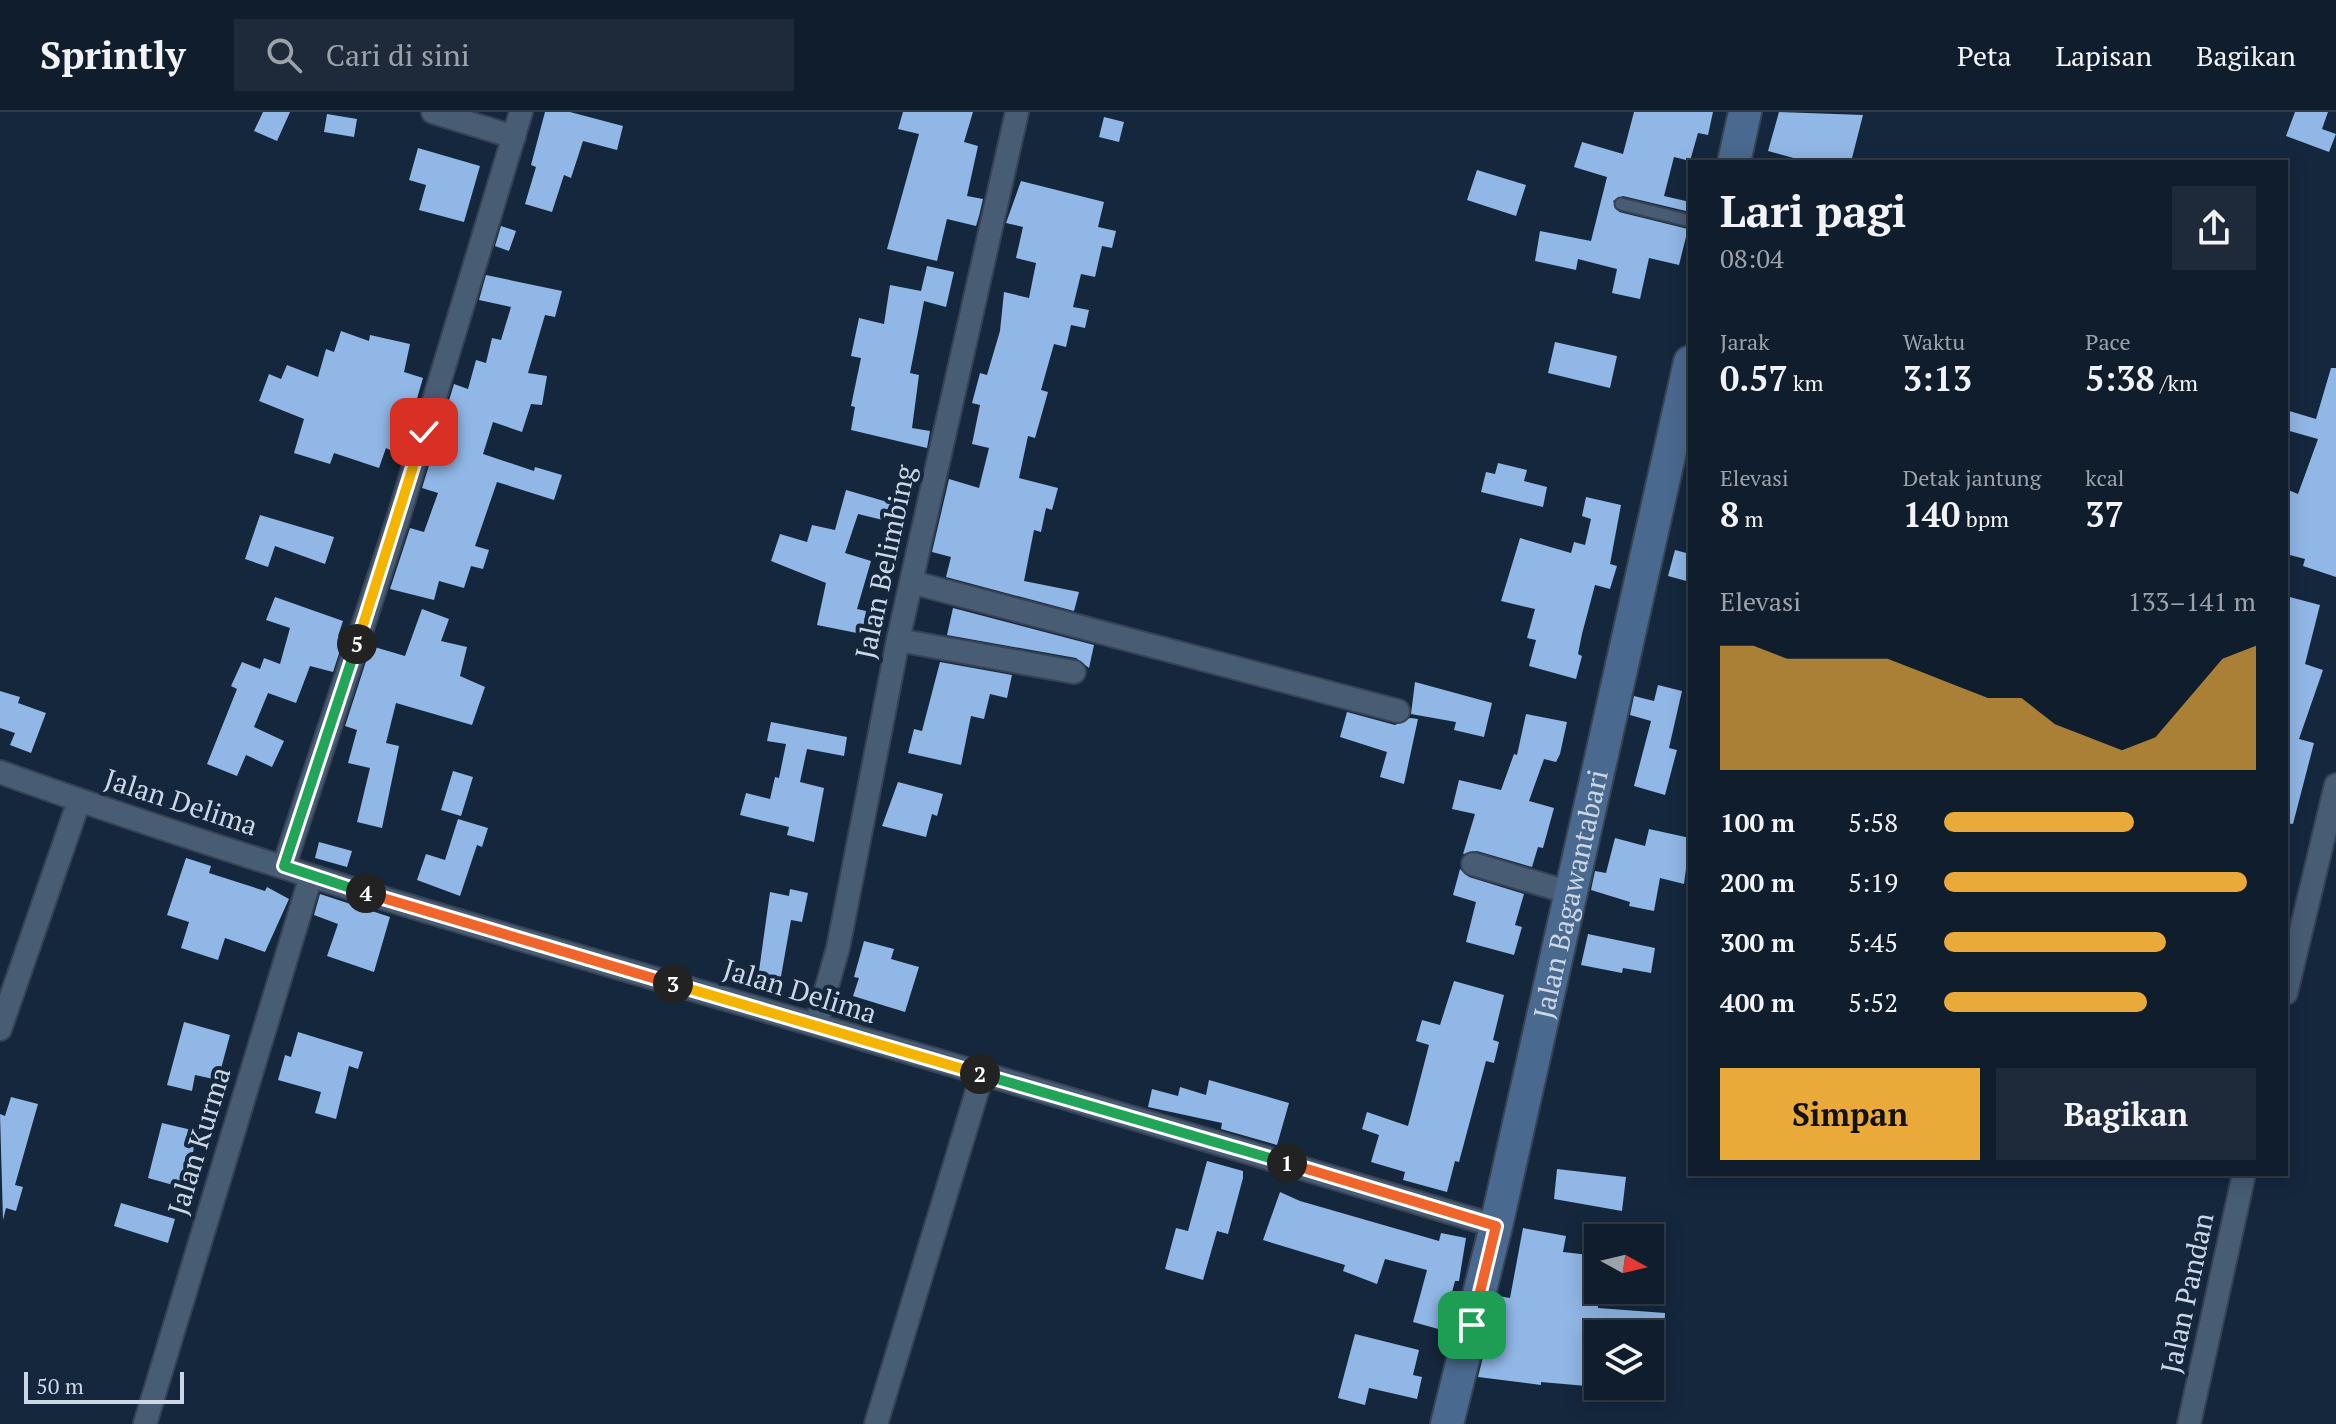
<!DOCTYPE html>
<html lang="id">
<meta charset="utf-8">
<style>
body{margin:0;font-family:"PT Serif",serif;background:#1e2a39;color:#f1f3f6;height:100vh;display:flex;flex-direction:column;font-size:30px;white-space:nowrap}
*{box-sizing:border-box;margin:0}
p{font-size:26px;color:#9ca2aa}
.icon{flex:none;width:44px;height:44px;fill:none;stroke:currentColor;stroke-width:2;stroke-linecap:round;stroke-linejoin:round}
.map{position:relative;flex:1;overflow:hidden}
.side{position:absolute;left:1688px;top:48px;width:600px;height:1016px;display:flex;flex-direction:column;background:#101d2d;border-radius:0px;box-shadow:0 4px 20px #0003,0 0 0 2px #303b49}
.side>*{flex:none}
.needle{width:52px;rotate:98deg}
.fabs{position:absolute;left:1584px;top:1112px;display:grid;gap:16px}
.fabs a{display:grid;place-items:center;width:80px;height:80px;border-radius:0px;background:#101d2d;box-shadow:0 4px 20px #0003,0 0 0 2px #303b49;font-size:40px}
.scale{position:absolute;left:24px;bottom:20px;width:160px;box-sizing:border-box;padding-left:8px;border:4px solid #ccd7e5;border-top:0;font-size:22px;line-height:28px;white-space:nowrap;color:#ccd7e5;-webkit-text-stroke:6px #15273c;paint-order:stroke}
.pin{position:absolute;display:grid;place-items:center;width:68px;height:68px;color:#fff;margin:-34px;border-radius:16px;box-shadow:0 4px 12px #0006}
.km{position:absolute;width:40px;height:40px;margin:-20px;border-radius:50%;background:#222;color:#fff;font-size:22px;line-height:40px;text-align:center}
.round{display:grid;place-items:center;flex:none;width:84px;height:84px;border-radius:0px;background:#1e2a39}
.summary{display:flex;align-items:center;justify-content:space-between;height:136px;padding:0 32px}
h1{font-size:44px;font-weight:700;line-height:60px}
.metrics{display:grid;grid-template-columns:repeat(3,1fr);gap:12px;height:136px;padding:8px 32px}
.metrics div{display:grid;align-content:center}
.metrics b{font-size:34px;font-weight:700}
.metrics small{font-size:22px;font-weight:400}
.metrics p{font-size:22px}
.chart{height:224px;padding:16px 32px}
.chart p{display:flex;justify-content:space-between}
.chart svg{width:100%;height:144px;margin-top:8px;fill:#eaaa39;opacity:.7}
.primary-button{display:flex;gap:16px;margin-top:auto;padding:16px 32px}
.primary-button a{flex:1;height:92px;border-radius:0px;background:#eaaa39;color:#111;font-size:32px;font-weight:700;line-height:92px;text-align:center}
.primary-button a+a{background:#1e2a39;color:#f1f3f6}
ul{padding:0 32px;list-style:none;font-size:26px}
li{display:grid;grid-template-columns:128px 96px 1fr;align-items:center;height:60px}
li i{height:20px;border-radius:10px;background:#eaaa39}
header{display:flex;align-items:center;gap:48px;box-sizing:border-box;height:112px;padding:0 40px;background:#101d2d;border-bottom:2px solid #303b49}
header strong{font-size:38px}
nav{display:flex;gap:44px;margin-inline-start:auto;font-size:28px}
.search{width:560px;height:72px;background:#1e2a39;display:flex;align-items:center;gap:20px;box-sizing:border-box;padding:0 28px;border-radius:0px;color:#9ca2aa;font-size:30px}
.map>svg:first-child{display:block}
.building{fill:#91b7e6}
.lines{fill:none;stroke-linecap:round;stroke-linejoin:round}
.lane-casing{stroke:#374355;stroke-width:15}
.street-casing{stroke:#374355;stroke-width:26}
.secondary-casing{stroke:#374355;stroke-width:36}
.lane{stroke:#485c74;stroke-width:11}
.street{stroke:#485c74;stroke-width:22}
.secondary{stroke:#4a698e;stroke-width:32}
.split-1-casing{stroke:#fff;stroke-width:16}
.split-2-casing{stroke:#fff;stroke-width:16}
.split-3-casing{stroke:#fff;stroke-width:16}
.split-4-casing{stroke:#fff;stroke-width:16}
.split-5-casing{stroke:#fff;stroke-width:16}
.split-6-casing{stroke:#fff;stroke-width:16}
.split-1{stroke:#f0652b;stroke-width:10}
.split-2{stroke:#22a559;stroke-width:10}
.split-3{stroke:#f5b400;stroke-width:10}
.split-4{stroke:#f0652b;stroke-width:10}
.split-5{stroke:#22a559;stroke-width:10}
.split-6{stroke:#f5b400;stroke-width:10}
.labels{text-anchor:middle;stroke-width:8;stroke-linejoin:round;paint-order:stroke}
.street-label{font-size:28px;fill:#ccd7e5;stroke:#15273c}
</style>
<header>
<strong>Sprintly</strong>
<div class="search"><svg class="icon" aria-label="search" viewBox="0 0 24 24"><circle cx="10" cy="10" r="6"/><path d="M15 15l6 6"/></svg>Cari di sini</div>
<nav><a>Peta</a><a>Lapisan</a><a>Bagikan</a></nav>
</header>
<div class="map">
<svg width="2336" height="1312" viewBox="0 0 2336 1312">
<rect width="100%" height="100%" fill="#15273c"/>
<path class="building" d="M263,0H290L277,29L254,19Z
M545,0H570L623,14L617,38L583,29L571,66L564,63L552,100L525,92L536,55L531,53Z
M903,0H973L964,30L978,34L967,84L983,87L979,104L976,114L947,107L937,149L887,137L919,22L898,17Z
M1634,0H1713L1708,23L1698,21L1690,49L1674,45L1664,84L1690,90V100L1623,84L1613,89L1619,100L1688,117L1679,153L1649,146L1640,187L1612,181L1617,157L1578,147L1576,158L1535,149L1540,119L1591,129L1607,65L1574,55L1582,30L1623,42Z
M1779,0L1863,3L1851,50H1808L1768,39Z
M2295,0H2328L2322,17L2336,22L2329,40L2286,24Z
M327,2L357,7L354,25L324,20Z
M1104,5L1124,10L1119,30L1099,25Z
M418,36L480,54L464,110L419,98L426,73L409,68Z
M1477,58L1526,73L1516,104L1467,88Z
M1021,69L1104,90L1098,115L1116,119L1112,136L1102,134L1095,165L1081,162L1073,195L1089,198L1085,216L1071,213L1066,235L1054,232L1041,278L1048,280L1035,326L1028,324L1019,366L1058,376L1052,398L1046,396L1041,420L1034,418L1024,469L1079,480L1074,499L946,465L951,445L932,440L949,367L979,376L989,336L972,332L980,293L972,291L980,261L987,263L1000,219L1004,180L1029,186L1036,151L1016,146L1023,115L1006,111Z
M501,114L516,119L509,139L495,134Z
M927,154L954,160L946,195L924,189L910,261L919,263L912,316L930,319L927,336L851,318L855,295L851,294L861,246L851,244L859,206L884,212L890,173L921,179Z
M486,163L562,179L555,205L545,203L528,261L547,264L542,293L531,292L522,320L493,310L483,342L534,359L535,355L562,363L554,388L497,370L475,434L489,438L483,457L471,454L464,476L439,469L434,488L390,477L410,416L424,420L438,381L422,376L454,272L468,277L476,248L486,251L492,226L501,228L511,195L479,188Z
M341,219L369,229L370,223L410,232L404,260L423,266L411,307L401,304L390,338L386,336L379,356L334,341L330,352L294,341L304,307L259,289L269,262L281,267L287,253L318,265L326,237L334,240Z
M1555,230L1617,244L1610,276L1548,261Z
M2331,256H2336V465L2303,454L2305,447L2286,442V377L2298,382L2318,327L2286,318V298L2316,307Z
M1498,351L1527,358L1524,369L1547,375L1543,395L1481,380L1486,360L1495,362Z
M846,378L891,391L887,409L858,402L845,441L871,449L857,497L866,499L862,522L817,513L826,471L771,449L780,422L807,430L812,413L835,418Z
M1586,385L1621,393L1610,452L1617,454L1610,477L1595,473L1582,522L1578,542L1582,544L1576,567L1529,554L1536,528L1527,526L1535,497L1501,489L1520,426L1571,441L1574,430L1585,433L1591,407L1582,404Z
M260,403L334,425L325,452L275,434L268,455L245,447Z
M1675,438L1690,442V470L1668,464Z
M2286,484L2320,493L2305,552L2323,558L2299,627L2314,631L2293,712L2286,711Z
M275,485L343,509L338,524L344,526L333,560L310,554L296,591L268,581L254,615L284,629L272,655L246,643L237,664L207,652L237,577L231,574L242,550L260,557L264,546L280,552L290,516L266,508Z
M953,496L1094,533L1089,556L1076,546L947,523Z
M422,497L449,507L441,529L467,535L460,564L485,575L472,613L396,591L386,631L399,634L382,716L357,710L370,656L348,651L357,618L345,614L371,534L405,544Z
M940,550L1012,563L1007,586L990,582L984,607L971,604L961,653L908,641L914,617L922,619Z
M1415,570L1492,591L1484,625L1454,618L1456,610L1411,602Z
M1658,573L1682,579L1669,636L1677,638L1665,683L1634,674L1651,609L1630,603L1634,584L1654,589Z
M0,579L20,585L18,591L46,601L31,641L10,633L15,621L0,616Z
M1347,600L1395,613L1410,606L1418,607L1404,672L1380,665L1387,640L1340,625Z
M1526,602L1567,610L1560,642L1556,650L1544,647L1529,689L1554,696L1543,736L1538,735L1532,755L1477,739L1463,742L1475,702L1452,697L1459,668L1501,678L1514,642L1517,643Z
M771,610L847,625L844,644L807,637L800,670L824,676L814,730L787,723L789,715L740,703L746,681L770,687L775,665L779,666L786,632L767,629Z
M453,659L473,665L461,704L441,698Z
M898,670L943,682L937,704L932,702L926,725L882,714Z
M458,707L488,716L482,735L477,733L460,784L417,768L426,742L445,748Z
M1649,717L1690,726L1684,772L1660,766L1654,799L1629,794L1630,790L1591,778L1595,759L1606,761L1615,726L1645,734Z
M319,730L352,739L347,755L315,746Z
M186,746L211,754L209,761L265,779L267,775L289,787L265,840L225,826L218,848L181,836L189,810L167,803Z
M1460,757L1469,765L1524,782L1515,813L1522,815L1514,843L1466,830L1476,790L1453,783Z
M790,777L808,781L802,810L791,808L780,870L758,866L770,780L789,784Z
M320,782L390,805L374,860L327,844L338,812L314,803Z
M1588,822L1655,836L1651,861L1623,856L1622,861L1581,853Z
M864,829L894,837L891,847L919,855L905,900L853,884L859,866L854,865Z
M1454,869L1504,883L1493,928L1499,930L1494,951L1486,949L1459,1050L1455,1049L1447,1080L1403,1068L1405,1060L1371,1050L1379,1023L1362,1017L1367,1000L1408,1014L1429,933L1416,929L1422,908L1440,913Z
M184,910L230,923L218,968L195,963L192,979L167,973Z
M298,920L363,940L358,957L349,954L336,1007L315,1001L321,980L278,968L285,943L291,945Z
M1209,968L1289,991L1277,1033L1221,1017L1222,1011L1148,995L1152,977L1178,984L1180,975L1206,983Z
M11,985L38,992L15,1073L23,1075L16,1099L6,1096L3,1108L0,1002L5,1004Z
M162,1011L196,1019L191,1056L196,1058L191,1078L148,1066Z
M1207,1049L1243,1059V1066L1228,1122L1217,1119L1203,1168L1165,1157L1176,1116L1188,1119Z
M1557,1057L1626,1065L1622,1099L1554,1087Z
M1280,1080L1300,1089L1439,1129L1441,1121L1466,1126L1459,1169H1455L1442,1218L1413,1210L1427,1158L1385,1147L1377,1172L1343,1159L1345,1153L1263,1128Z
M121,1091L175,1107L168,1131L114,1114Z
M1523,1116L1566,1124L1563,1140L1598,1144V1196L1665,1201L1663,1276H1650V1222H1598V1275L1541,1270V1273L1478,1265L1484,1241L1490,1242L1498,1184L1510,1186Z
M1355,1222L1419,1238L1413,1263L1422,1265L1417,1287L1369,1276L1365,1293L1338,1286Z"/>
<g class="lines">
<defs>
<path id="lane" d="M1621,92L1690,109"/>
<path id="street" d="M433,0L514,25
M911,470L1398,599
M898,528L1074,560
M0,660C246,749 498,821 750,894C999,966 1248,1039 1496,1114
M1473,752L1571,781
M284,754L398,407L521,0
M2286,881L2336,673
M816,913L838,836L898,528L1017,0
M0,917L79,689
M145,1312L311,764
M876,1312L982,963
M2189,1312L2244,1062"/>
<g id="secondary">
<path d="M1734,50L1745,0"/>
<path id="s1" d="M1447,1312L1496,1114L1690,250"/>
</g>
</defs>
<use href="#lane" class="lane-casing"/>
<use href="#street" class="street-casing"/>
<use href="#secondary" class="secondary-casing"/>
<use href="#lane" class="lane"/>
<use href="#street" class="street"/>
<use href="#secondary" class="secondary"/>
</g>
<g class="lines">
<defs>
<path id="split-1" d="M1287,1051L1496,1114L1472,1213"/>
<path id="split-2" d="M980,962L1287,1051"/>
<path id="split-3" d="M673,872L980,962"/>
<path id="split-4" d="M366,781L673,872"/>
<path id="split-5" d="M357,532L284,754L366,781"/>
<path id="split-6" d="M357,532L424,320"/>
</defs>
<use href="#split-1" class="split-1-casing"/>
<use href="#split-2" class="split-2-casing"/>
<use href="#split-3" class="split-3-casing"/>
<use href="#split-4" class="split-4-casing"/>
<use href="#split-5" class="split-5-casing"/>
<use href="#split-6" class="split-6-casing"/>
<use href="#split-1" class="split-1"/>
<use href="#split-2" class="split-2"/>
<use href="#split-3" class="split-3"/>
<use href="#split-4" class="split-4"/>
<use href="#split-5" class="split-5"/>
<use href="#split-6" class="split-6"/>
</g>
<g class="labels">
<g class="street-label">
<text transform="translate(885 450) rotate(-78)" y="10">Jalan Belimbing</text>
<text transform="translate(181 690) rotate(18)" y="10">Jalan Delima</text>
<text dy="10" stroke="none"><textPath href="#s1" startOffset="544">Jalan Bagawantabari</textPath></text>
<text transform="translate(800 879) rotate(17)" y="10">Jalan Delima</text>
<text transform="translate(199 1029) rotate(-73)" y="10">Jalan Kurma</text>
<text transform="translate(2187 1181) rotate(-78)" y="10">Jalan Pandan</text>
</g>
</g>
</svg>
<div class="fabs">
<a><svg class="needle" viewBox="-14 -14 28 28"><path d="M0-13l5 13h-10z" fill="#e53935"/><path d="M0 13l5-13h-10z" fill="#9ca2aa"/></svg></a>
<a><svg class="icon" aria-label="layers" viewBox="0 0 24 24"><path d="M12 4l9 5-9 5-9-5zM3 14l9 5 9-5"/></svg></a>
</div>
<div class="scale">50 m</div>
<div class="pin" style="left:1472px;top:1213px;background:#1e9e55"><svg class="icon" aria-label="arrive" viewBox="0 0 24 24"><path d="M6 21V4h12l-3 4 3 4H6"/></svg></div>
<div class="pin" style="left:424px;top:320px;background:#d93025"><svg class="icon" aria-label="check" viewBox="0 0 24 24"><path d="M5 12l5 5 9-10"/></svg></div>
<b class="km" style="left:1287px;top:1051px">1</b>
<b class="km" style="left:980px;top:962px">2</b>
<b class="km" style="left:673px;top:872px">3</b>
<b class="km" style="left:366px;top:781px">4</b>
<b class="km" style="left:357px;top:532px">5</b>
<section class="side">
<div class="summary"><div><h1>Lari pagi</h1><p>08:04</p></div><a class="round"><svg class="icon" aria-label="share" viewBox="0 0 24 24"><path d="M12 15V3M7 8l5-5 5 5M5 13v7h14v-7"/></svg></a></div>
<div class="metrics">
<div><p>Jarak</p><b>0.57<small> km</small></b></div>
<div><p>Waktu</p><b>3:13</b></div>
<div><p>Pace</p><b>5:38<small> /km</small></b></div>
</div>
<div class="metrics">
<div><p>Elevasi</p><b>8<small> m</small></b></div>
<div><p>Detak jantung</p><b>140<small> bpm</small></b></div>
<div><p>kcal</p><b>37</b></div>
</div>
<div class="chart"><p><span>Elevasi</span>133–141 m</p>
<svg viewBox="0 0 160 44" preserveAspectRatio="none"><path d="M0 44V6L10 6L20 10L30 10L40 10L50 10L60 14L70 18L80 22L90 22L100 30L110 34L120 38L130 34L140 22L150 10L160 6V44z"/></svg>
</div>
<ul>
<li><b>100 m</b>5:58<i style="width:61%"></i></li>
<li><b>200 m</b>5:19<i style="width:97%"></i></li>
<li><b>300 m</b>5:45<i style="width:71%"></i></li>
<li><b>400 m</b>5:52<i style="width:65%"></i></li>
</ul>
<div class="primary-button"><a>Simpan</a><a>Bagikan</a></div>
</section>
</div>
